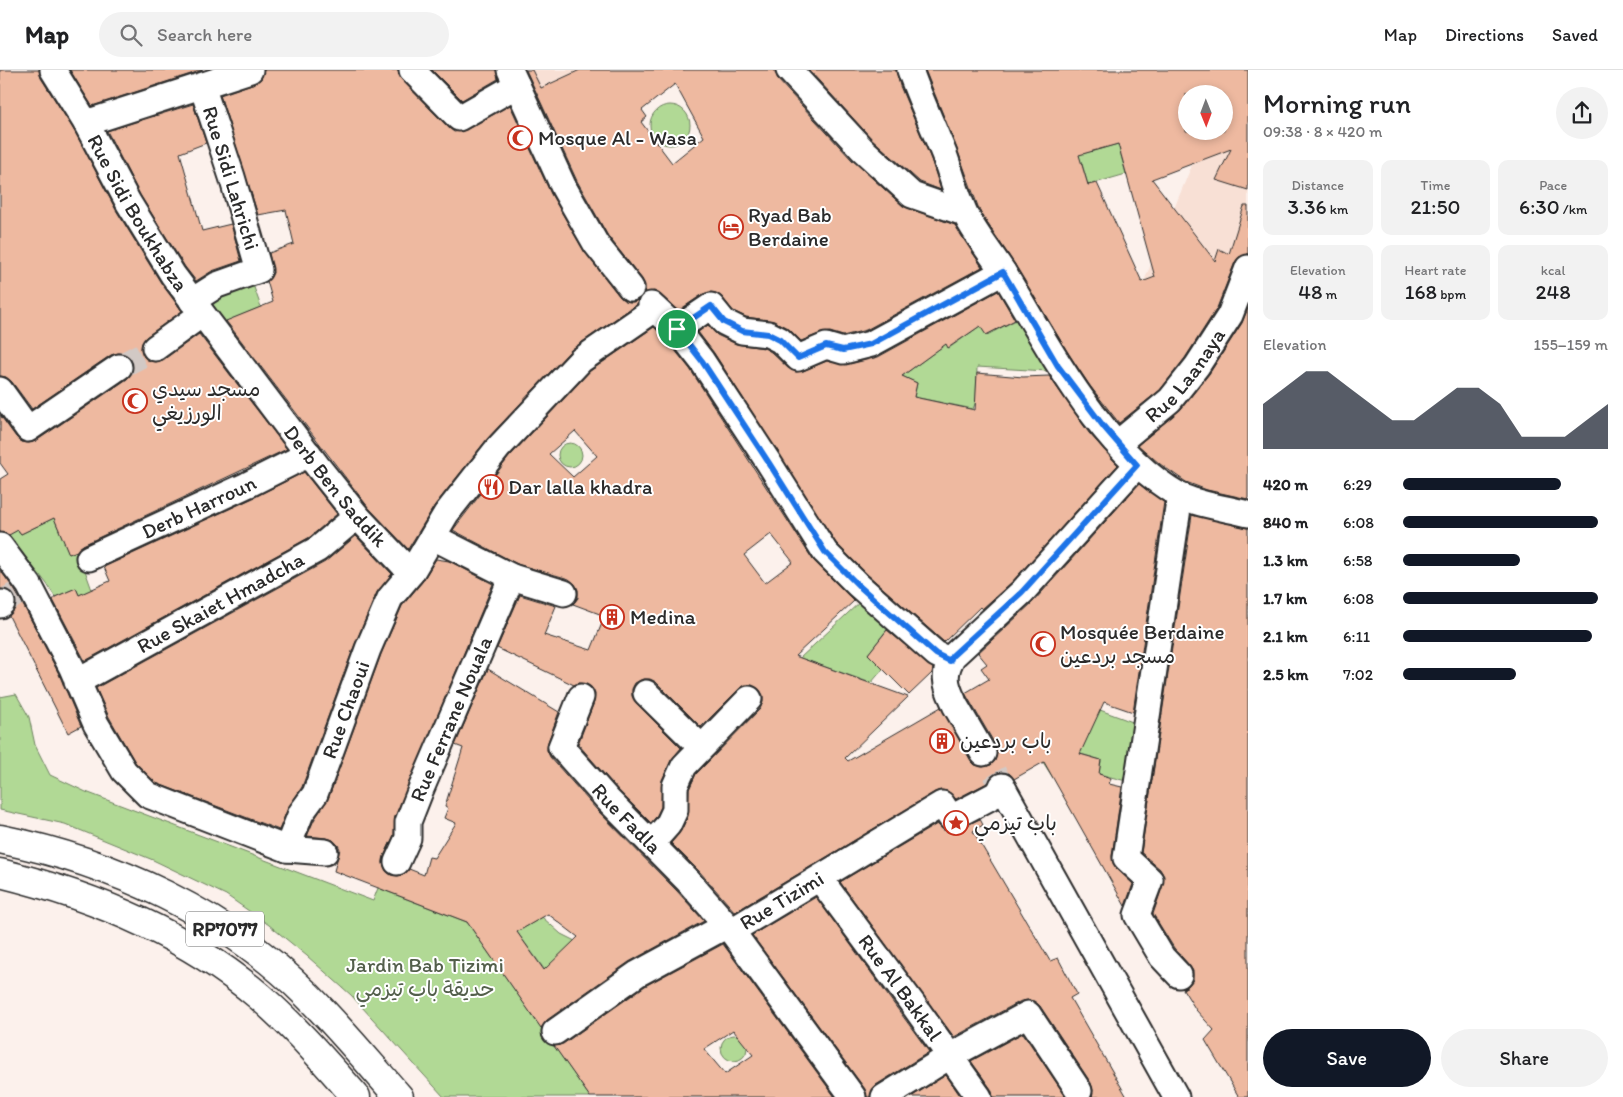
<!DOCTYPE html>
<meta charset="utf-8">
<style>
body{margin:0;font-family:Itim,"Playpen Sans Arabic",sans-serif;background:#f2f2f2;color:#202124;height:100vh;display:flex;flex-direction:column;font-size:19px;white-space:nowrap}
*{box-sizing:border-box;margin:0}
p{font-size:16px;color:#757577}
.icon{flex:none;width:28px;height:28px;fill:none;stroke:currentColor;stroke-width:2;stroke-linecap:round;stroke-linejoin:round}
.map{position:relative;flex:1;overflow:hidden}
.sheet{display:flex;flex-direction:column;background:#fff;width:375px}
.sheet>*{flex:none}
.needle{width:32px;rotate:179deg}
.tools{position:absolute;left:1178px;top:15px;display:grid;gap:10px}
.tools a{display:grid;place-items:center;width:55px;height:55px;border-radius:50%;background:#fff;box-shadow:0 2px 8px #0003;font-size:25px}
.pin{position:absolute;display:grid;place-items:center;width:42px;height:42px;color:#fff;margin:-21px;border:2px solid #fff;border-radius:50%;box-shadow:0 1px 5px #0007}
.round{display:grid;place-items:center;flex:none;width:52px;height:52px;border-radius:26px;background:#f2f2f2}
.overview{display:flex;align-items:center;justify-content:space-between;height:85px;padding:0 15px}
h1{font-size:28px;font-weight:600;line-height:38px}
.metrics{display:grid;grid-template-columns:repeat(3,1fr);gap:8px;height:85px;padding:5px 15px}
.metrics div{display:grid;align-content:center;border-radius:10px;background:#f2f2f2;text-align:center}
.metrics b{font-size:21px;font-weight:600}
.metrics small{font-size:14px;font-weight:400}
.metrics p{font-size:14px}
.chart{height:140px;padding:10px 15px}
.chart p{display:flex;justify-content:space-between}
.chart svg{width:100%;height:90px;margin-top:5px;fill:#111827;opacity:.7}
.action{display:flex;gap:10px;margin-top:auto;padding:10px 15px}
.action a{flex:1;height:58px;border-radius:30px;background:#111827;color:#fff;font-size:20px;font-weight:600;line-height:58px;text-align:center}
.action a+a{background:#f2f2f2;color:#202124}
ul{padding:0 15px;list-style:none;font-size:16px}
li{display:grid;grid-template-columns:80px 60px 1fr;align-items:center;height:38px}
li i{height:12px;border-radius:6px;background:#111827}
header{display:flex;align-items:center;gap:30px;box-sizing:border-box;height:70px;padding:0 25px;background:#fff;border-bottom:1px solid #e0e0e0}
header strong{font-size:24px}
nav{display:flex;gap:28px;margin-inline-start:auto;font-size:18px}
.search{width:350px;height:45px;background:#f2f2f2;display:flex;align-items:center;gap:12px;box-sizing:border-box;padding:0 18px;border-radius:28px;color:#757577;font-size:19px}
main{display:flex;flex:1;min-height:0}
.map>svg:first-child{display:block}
.built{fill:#f8e0d5}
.green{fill:#b1d995;stroke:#6e8260}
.building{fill:#eeb9a0;stroke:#2b2b2b;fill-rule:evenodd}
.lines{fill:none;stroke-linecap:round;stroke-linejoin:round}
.street-tunnel{stroke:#d2c9c5;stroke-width:25;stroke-dasharray:25 12;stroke-linecap:butt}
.street-casing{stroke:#2b2b2b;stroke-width:29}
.primary-casing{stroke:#2b2b2b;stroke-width:31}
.street{stroke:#fff;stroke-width:25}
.primary{stroke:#fff;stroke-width:28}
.route-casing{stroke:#fff;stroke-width:10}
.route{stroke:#1a73e8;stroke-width:6}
.labels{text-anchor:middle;stroke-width:4;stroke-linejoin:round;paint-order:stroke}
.shield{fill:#fff;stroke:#6b6b6b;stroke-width:1}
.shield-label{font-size:20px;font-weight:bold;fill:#2b2b2b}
.poi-label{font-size:21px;fill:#2b2b2b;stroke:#fff;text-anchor:start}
.street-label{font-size:21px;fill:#2b2b2b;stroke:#fff}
.park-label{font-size:21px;fill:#535f4b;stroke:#fff}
</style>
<header>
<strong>Map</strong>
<div class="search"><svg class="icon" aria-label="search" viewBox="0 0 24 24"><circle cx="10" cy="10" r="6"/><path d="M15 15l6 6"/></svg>Search here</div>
<nav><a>Map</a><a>Directions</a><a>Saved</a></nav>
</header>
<main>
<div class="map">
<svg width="1248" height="1027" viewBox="0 0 1248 1027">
<rect width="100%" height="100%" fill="#fcf1ec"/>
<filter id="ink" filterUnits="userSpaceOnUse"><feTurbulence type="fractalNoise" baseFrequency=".02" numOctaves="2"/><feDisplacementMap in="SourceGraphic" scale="10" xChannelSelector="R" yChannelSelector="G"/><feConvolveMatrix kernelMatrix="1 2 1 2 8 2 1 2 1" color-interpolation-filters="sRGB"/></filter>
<g filter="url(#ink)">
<path class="built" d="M532,0H580L541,18Z
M1248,0V243L1215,331L1139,417L1088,347L1206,61H1224V24Z"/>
<path class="green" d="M650 55a20 20 0 1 1 40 0a20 20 0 1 1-40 0Z
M1118,74L1126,104L1088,115L1082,94L1063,89Z
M251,209L261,237L220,254L202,229Z
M1020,248L1047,301L977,297L976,331L973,339L914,327L917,313L902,306L946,274L949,278L980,256L987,265Z
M558 385a12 12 0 1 1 24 0a12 12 0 1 1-24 0Z
M54,448L69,483L78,481L92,520L79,525L76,518L55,527L47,514L8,465L17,460L21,464Z
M862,530L892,553L868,584L883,599L871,613L800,588Z
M16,624L29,647L35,675L50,705L86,722L373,831L378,818L467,852L590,1027H444L351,925L307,886L269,855L226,825L153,790L65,754L0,740V627Z
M1100,640L1138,654L1130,712L1099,704L1101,690L1064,679L1053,708L1043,692Z
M542,847L561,864L575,871L547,903L517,862Z
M721 978a13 13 0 1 1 26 0a13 13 0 1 1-26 0Z"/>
<path class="building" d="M0,0H39L41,8L74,60L116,140L161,213L182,241L146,267L142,273L141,279L144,287L150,291L156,292L163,290L199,264L287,379L83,475L77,481L69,484L54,448L21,464L18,460L9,465L0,462V409L8,404L0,393V345L16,367L22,372L29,373L36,371L127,309L132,303L133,295L131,289L125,284L118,283L111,285L32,339L12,312L6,307L0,306Z
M70,0H203L92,36Z
M264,0H398L402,10L449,58L454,62L466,60L510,35L551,124L584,181L620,227L626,231L633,232L638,230L637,234L571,280L488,368L435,435L408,479L368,437L226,251L273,232L267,211L273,203L269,183L294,174L286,140L258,145L220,25L255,13L261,9Z
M432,0H496L498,9L462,30Z
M526,0H532L541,18L580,0H775L778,10L852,90L903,136L955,155L982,197L866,260L843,266L830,262L821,263L801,271L790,260L774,251L746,247L733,241L722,227L716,223L709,222L703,224L678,241L660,224L654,221L645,223V215L642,209L608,166L577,111ZM675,14L704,67L672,93L641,52L647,47L642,40Z
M809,0H896L900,16L931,89L941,120L920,112L872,69Z
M925,0H1248V120L1216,110L1231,79L1152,109L1215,191L1219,179L1229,184L1244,136H1248V184L1239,187L1235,192L1217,238L1185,288L1160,320L1119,353L1090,316L1070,286L1015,195L980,142L957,79ZM1186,24H1224V61H1186ZM1118,74L1155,207L1142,212L1097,113L1088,115L1079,85Z
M193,34L206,73L180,83L202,161L231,154L241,191L212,201L196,211L185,197L140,125L107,61Z
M998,221L1015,250L986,265L980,256L948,278L946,274L902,306L917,313L914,327L975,340L977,303L1023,307L1049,306L1089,363L1118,395L1012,512L982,539L980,537L944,572L868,505L836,473L714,283L698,262L708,255L717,265L736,274L764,278L771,282L788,298L796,302L803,301L827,291L846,295L878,287Z
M1248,238V429L1207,420L1186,412L1160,394L1138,375L1181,339L1209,304L1242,253Z
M654,257L666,269L690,299L813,490L854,531L795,586L908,627L845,688L848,691L941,637L971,691L975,695L983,697L991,695L995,691L997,683L996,676L965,623L989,609L981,598L987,594L978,583L1033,532L1139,414L1164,432L1133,642L1104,632L1080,684L1101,690L1099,704L1111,708L1109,714L1122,717L1112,786L1113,793L1116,798L1133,814L1125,836L1044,692L1014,709L1009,703L1003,702L995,703L989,712L956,729L948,721L941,720L935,722L735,842L699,801L671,773L681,761L688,746L689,719L696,704L760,639L763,632V625L759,619L752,615H745L739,619L701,657L656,612L650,609H643L635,613L632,619V626L636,633L681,678L671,690L662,710L661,737L656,747L651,753L618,720L578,674L594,632L595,624L592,618L586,614L579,613L574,615L497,578L520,525L556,536L544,565L591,580L605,546L573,534L578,528V520L575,514L569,509L517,494L453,460L509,387L590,301ZM575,361L597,386L573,407L549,384ZM771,464L793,492L765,513L744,485Z
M304,402L337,444L310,467L85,591L53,530L55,527L76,518L79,525L110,511L104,497L253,428Z
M1192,445L1248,458V1027H1239L1205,970L1214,960L1196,940L1183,919L1188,916L1193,910V901L1189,895L1174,878L1153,844L1163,815L1164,806L1160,799L1141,783Z
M356,466L392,504L377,522L355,574L302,717L288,738L279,760L156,713L135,692L109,647L96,618L325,492Z
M436,489L449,491L493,514L395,747L394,765L384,786L383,793L386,801L391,805L398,806L405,804L409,799L424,805L429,787L434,788L456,753L444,748L448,738L445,736L463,678L455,675L488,599L559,642L548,672L547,680L550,687L597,740L677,821L704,851L629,892L547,950L541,958L467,852L334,801L340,779L338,775L333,770L327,768L307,766L314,750L328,729L381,584L402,536L422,512ZM548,844L578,867L544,900L517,862Z
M0,500L14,519L28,544L59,604L81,656L68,663L9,546L16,537V530L12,523L6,519H0Z
M887,560L933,598L932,603L909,625L868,584Z
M980,749L983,755L973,761L1050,891L1058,888L1077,924L1070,928L1127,1027H1092L1093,1020L1091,1013L1040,936L1034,931L1028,930L1021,931L954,967L840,812L937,754L944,760L951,762Z
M816,827L929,982L876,1015L872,1020L870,1027H867L865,1019L752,865Z
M723,874L835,1027H590L554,976L563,974L645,916ZM733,960L753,985L725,1004L704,979Z
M1023,963L1066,1027H993L991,1019L971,991Z
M946,1005L961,1027H911Z"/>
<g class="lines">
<path class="street-tunnel" d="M119,297L155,278
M2,533L16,524
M994,703L1002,716"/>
<defs>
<g id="street">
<path id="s1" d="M53,0L86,53L128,132L173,205L318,397L357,446L411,503"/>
<path d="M412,0L459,48L517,15"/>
<path d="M510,0L564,118L596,174L631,218"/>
<path d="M789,0L862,79L912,125L964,143"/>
<path d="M910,0C920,29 933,56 944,84C951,103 956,123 964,141C972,160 991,183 1003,202C1049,276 1100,380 1179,425C1195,434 1229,439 1248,444"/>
<path d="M86,53L250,0"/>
<path d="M192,231L217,215L259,200L232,107L202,16"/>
<path d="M651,235L677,259L702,291L769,393L825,482L858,515L936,584L950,591"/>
<path d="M677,259L711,236L724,252L742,261L768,264L780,270L798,288L826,276L843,281L871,274L1003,202"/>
<path d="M155,278L202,244"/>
<path d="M0,320L28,359L119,297"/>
<path id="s2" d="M1118,373L1170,330L1197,296L1230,245L1248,198"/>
<path d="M433,467L512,507L564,523"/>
<path d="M0,476L29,515L72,598L96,654L124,701L148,725L287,779L325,782"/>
<path id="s3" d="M89,488L247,415L309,384"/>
<path d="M0,535L2,533"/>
<path id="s4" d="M77,612L318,479L357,446"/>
<path d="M646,623L701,677"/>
<path id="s5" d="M581,627L561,677L608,730L688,811L730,859L853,1027"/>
<path d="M953,630C945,614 943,603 953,586L1022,522L1137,395"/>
<path d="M955,635L983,683"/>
<path d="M1002,716L1176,1027"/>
<path d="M651,774L668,755L675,740V716L684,696L749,629"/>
<path id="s6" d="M287,779L301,743L315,724L368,579L390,528L411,503L446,444L498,378L581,290L655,239"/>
<path id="s7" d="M397,792L408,768V752L421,719L512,507"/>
<path id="s8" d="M820,809L912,933L979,1027"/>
<path d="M1179,905L1162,887L1137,845L1150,810L1126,788L1180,425"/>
<path id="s9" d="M555,962L637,904L720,859L738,857L942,734L951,748L1004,720"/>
<path d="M884,1027L950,986L1028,944L1079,1021"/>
</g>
<path id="primary" d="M0,769C113,792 225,843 307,925C340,958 369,993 399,1027
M0,803C94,826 184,863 259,926C294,956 325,992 356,1027"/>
</defs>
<use href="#street" class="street-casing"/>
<use href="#primary" class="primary-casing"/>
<use href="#street" class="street"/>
<use href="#primary" class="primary"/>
</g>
</g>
<g class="lines" filter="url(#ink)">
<defs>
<path id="route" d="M1003,202L1058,296L1104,357L1137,395L1022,522L952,586L950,591L936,584L858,515L825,482L769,393L702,291L677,259L711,236L724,252L742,261L768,264L780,270L798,288L826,276L843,280L871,274Z"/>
</defs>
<use href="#route" class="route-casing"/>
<use href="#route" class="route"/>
</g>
<defs>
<symbol id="mosque-ring" viewBox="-11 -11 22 22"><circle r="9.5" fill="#fff" stroke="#c8321e" stroke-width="1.5"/><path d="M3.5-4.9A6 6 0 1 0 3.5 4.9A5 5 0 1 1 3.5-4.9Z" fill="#c8321e"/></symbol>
<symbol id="hotel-ring" viewBox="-11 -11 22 22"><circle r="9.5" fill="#fff" stroke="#c8321e" stroke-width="1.5"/><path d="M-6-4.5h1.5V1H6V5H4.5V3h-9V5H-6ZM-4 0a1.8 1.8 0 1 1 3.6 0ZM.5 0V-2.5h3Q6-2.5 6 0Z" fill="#c8321e"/></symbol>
<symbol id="restaurant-ring" viewBox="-11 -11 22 22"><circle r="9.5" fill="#fff" stroke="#c8321e" stroke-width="1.5"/><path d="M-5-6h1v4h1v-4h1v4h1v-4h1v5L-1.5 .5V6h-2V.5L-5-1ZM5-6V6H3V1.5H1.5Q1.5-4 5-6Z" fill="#c8321e"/></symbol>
<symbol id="building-ring" viewBox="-11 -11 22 22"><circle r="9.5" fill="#fff" stroke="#c8321e" stroke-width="1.5"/><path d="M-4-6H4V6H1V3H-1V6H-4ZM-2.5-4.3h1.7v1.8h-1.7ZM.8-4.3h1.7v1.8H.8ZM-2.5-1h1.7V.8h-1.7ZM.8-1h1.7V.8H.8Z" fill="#c8321e"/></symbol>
<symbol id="sight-ring" viewBox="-11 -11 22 22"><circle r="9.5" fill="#fff" stroke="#c8321e" stroke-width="1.5"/><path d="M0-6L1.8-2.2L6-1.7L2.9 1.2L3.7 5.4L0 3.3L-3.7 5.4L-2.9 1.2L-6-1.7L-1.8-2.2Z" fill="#c8321e"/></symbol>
</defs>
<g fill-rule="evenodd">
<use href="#mosque-ring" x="506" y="54" width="28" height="28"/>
<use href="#hotel-ring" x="717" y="143" width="28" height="28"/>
<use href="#mosque-ring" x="121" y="317" width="28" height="28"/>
<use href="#restaurant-ring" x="477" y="403" width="28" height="28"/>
<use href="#building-ring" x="598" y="533" width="28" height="28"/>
<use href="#mosque-ring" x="1029" y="560" width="28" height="28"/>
<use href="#building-ring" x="928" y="657" width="28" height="28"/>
<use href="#sight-ring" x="942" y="739" width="28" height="28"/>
</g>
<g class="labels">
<rect class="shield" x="186" y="841.5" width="78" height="35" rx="4"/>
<g class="shield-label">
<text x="225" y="866">RP7077</text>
</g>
<g class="poi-label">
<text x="538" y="75">Mosque Al - Wasa</text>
<text x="748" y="152">Ryad Bab<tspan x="748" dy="24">Berdaine</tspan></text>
<text x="152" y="326">مسجد سيدي<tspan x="152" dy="24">الورزيغي</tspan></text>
<text x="508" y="424">Dar lalla khadra</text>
<text x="630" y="554">Medina</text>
<text x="1060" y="569">Mosquée Berdaine<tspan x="1060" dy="24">مسجد بردعين</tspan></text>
<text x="960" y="678">باب بردعين</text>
<text x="974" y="760">باب تيزمي</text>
</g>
<g class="street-label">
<text transform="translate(231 108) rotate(73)" y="7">Rue Sidi Lahrichi</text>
<text dy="7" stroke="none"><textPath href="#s1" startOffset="166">Rue Sidi Boukhabza</textPath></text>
<text dy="7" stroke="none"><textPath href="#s2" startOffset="96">Rue Laanaya</textPath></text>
<text dy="7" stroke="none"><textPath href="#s1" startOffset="504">Derb Ben Saddik</textPath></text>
<text dy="7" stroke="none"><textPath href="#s3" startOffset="121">Derb Harroun</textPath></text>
<text dy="7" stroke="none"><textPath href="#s4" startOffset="164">Rue Skaiet Hmadcha</textPath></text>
<text dy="7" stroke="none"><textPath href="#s6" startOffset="152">Rue Chaoui</textPath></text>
<text dy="7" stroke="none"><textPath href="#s7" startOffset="154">Rue Ferrane Nouala</textPath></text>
<text dy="7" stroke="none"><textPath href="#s5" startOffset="151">Rue Fadla</textPath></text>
<text dy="7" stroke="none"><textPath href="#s9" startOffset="264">Rue Tizimi</textPath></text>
<text dy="7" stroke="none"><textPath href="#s8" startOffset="135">Rue Al Bakkal</textPath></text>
</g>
<g class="park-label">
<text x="425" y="902">Jardin Bab Tizimi<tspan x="425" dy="24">حديقة باب تيزمي</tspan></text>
</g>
</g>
</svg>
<div class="tools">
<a><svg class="needle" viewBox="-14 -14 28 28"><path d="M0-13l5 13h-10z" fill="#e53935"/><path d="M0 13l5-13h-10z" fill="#757577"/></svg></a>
</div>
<div class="pin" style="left:677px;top:259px;background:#1e9e55"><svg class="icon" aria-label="arrive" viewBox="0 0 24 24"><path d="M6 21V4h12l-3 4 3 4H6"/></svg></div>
</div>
<section class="sheet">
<div class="overview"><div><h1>Morning run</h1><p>09:38 · 8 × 420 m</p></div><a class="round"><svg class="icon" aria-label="share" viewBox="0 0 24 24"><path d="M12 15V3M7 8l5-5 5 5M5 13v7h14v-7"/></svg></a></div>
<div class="metrics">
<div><p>Distance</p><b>3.36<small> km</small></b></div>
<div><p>Time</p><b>21:50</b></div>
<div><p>Pace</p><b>6:30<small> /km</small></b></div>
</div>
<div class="metrics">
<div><p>Elevation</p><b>48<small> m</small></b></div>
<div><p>Heart rate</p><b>168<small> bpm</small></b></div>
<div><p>kcal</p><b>248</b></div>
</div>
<div class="chart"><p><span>Elevation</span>155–159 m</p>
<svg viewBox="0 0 160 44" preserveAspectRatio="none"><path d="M0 44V22L10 14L20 6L30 6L40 14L50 22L60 30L70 30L80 22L90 14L100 14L110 22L120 38L130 38L140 38L150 30L160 22V44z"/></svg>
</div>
<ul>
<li><b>420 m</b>6:29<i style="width:77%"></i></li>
<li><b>840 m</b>6:08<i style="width:95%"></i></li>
<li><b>1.3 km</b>6:58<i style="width:57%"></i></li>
<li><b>1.7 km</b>6:08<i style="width:95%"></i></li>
<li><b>2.1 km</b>6:11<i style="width:92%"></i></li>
<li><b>2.5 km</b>7:02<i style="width:55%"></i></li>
</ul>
<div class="action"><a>Save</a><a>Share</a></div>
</section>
</main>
